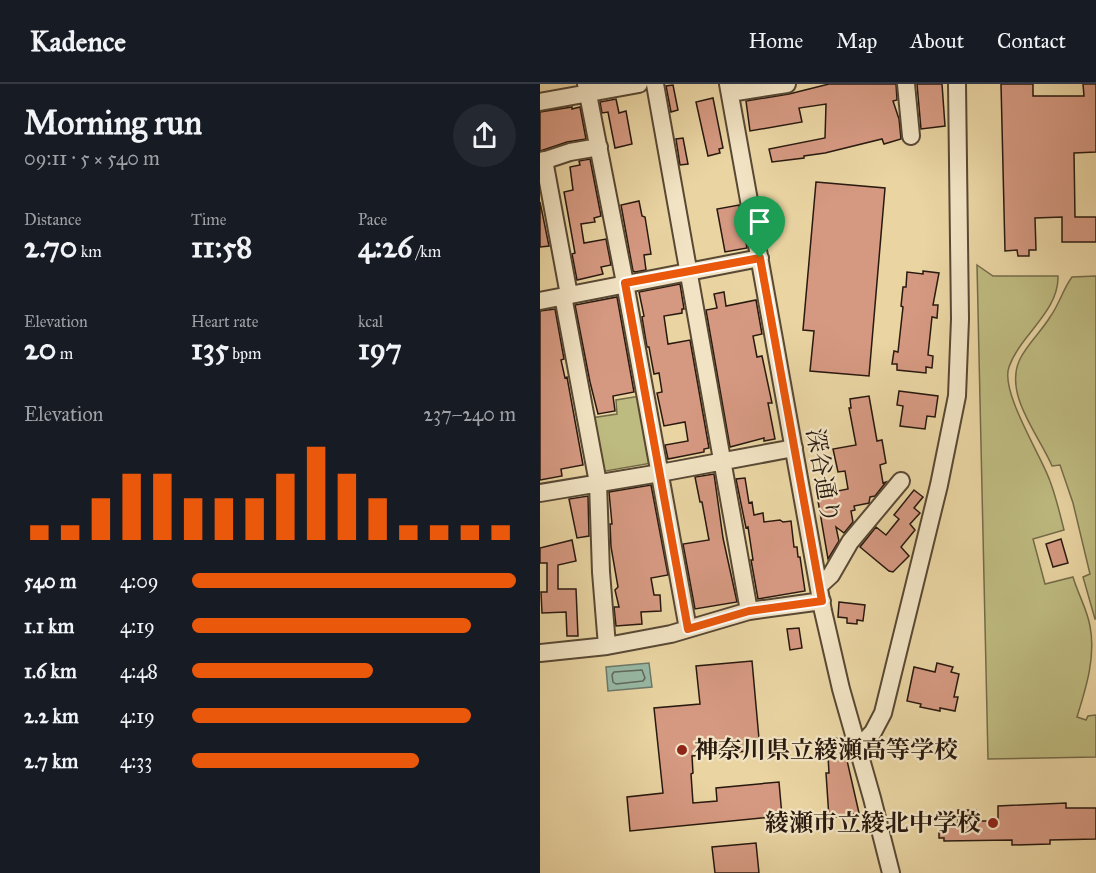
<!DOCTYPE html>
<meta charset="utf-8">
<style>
body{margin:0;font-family:"IM FELL Great Primer","Noto Serif JP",serif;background:#242831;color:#f1f3f6;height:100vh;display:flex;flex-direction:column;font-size:22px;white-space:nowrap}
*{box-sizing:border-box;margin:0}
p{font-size:20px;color:#9ea1a6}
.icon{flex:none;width:33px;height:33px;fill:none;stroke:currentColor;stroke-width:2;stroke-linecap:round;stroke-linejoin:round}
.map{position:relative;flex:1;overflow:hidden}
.sheet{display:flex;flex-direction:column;background:#171b24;width:540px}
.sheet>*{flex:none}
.pin{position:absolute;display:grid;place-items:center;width:51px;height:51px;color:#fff;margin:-62px -26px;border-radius:50% 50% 50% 0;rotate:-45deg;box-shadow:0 0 6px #0007}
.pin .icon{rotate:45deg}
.round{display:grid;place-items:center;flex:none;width:63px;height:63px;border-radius:32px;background:#242831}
.summary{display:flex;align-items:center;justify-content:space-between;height:102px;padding:0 24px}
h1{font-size:33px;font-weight:700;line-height:45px}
.metrics{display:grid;grid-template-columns:repeat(3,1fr);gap:9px;height:102px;padding:6px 24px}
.metrics div{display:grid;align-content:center}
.metrics b{font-size:30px;font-weight:700}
.metrics small{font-size:16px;font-weight:400}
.metrics p{font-size:16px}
.chart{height:168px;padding:12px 24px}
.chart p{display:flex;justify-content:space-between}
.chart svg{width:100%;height:108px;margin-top:6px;stroke:#ea580c;stroke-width:6}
ul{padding:0 24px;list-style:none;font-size:20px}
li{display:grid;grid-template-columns:96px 72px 1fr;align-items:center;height:45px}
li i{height:15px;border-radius:8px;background:#ea580c}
header{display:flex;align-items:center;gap:36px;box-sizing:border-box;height:84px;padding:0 30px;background:#171b24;border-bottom:2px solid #363941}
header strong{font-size:28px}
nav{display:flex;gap:33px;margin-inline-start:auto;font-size:21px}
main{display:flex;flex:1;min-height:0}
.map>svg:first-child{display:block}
.green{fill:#bebb80;stroke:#736a48;stroke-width:1.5}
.water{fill:#97b8a5;stroke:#6b7869;stroke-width:1.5}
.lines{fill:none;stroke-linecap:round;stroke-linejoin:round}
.shore{stroke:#60685a;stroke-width:1.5}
.building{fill:#d59981;stroke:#28190f;stroke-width:1.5}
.minor-casing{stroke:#584834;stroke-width:20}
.minor{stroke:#f1e3c3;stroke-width:16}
.route-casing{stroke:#fff;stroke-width:12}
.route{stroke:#ea580c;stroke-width:8}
.poi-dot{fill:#8f2418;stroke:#f1e3c3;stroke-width:2}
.labels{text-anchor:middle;stroke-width:4.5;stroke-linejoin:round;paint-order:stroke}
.street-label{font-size:24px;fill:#28190f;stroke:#f1e3c3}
.poi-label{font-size:24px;font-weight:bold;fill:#28190f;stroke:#f1e3c3;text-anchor:start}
</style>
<header>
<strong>Kadence</strong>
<nav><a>Home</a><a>Map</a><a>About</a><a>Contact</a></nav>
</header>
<main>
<section class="sheet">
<div class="summary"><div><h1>Morning run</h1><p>09:11 · 5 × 540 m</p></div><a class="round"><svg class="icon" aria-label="share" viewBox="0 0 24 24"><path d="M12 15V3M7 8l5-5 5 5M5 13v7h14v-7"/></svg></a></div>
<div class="metrics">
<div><p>Distance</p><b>2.70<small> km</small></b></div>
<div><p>Time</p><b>11:58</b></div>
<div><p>Pace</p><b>4:26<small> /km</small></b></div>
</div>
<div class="metrics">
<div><p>Elevation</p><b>20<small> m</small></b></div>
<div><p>Heart rate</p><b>135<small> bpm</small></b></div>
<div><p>kcal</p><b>197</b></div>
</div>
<div class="chart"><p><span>Elevation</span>237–240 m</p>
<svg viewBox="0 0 160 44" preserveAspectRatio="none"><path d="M5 44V38M15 44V38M25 44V27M35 44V17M45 44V17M55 44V27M65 44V27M75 44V27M85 44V17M95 44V6M105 44V17M115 44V27M125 44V38M135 44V38M145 44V38M155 44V38"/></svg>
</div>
<ul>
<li><b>540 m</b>4:09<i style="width:100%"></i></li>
<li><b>1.1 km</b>4:19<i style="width:86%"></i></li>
<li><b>1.6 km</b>4:48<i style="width:56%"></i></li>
<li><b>2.2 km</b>4:19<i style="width:86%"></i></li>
<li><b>2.7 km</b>4:33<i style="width:70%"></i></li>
</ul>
</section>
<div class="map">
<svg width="556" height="789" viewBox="0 0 556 789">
<rect width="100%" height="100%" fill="#e9d4a2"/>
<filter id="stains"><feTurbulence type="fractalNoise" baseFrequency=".00333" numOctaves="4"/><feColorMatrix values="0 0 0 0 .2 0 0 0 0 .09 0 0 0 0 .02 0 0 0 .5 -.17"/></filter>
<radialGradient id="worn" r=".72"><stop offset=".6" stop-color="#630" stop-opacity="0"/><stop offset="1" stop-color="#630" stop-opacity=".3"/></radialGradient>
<path class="green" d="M437,181L453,192H518C519,228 480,251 469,283C460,308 501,371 510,397C516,413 520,430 524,446L493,455L505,500L533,493C538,510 547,525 550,542C556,573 546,604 537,633L546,636L548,632L556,631V673L448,675Z
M556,192V535H555L543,493L550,490L533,419L520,381L512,382C499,351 463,310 480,275C488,259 501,248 510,233C519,221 523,205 532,193Z
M100,312L112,379L60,388L51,334L77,330L76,316Z"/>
<path class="water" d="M109,579L112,603L68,607L66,583Z"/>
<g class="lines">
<path class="shore" d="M102,586L105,594L103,597L76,600L73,598L72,591L74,588Z"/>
</g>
<path class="building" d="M289,0H356L357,16L353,17L359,35L361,55L344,60L342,55L285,69L264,72V74L232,78L229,65L285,54L286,20L259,24L262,38L210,47L206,17L249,10Z
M377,0H402L405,42L381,45Z
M461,0H493V12H544L543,0H556V68L534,69L535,133H556V158H522V133L495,134L496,166H489V172H478L477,166L465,167Z
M133,1L138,26L131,28L126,2Z
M173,14L183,64L179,65L180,69L168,72L156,18Z
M76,15L79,29L86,27L92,60L75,64L68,28L62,29L60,18Z
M32,23V25L40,23L46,55L27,58L0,67V28Z
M143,54L148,80L140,81L136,55Z
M50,75L61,132L54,134L55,138L41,140L44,159L66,155L71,181L61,183L63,190L37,196L32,170L35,169L24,108L33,106L30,83L40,81L39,77Z
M276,98L345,104L329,292L270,287L274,247L263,246Z
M99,117L102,132L105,133L111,170L104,171L106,186L95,188L93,187L81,121Z
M0,118L9,162L0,163Z
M199,121L207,164L185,168L177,125Z
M383,187L399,189L393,221H398L397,234L392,233L388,271L393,272L392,284L386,283V289L357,286V280H352L354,267L358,268L363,223L361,222L363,203H366L367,188L383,190Z
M140,200L144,225H142V229L124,232L128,260L150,256L169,364L164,365V368L128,375L125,361L148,357L145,338L124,342L117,309L122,308L119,289L114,290L109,263H107L102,233L104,232L99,208Z
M184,208L186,222L216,216L222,250L213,252L217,273L222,272L232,319H228L235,355L224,357V354L190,363L166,226L177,224L174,210Z
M77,213L94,308L73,312L75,327L58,330L50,298L35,221Z
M15,225L24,275L21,276L25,294L27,293L43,381L21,385L22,392L0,396V227Z
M359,307L398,312L395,333L387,332L385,345L360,342L363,322L357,321Z
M329,312L337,357L342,356L346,379L340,381L343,399L346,398L335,412L330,413L329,419L314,422L315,426L311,427L313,438L304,449L296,443L299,457L288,475L277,411L308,405L305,387L298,388L293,365L316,361L309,324H311L310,315Z
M174,390L183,454L197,518L155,525L143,460L169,456L162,418H160L155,393Z
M205,394L209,419L212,418L214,431L223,429L224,438L240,436L243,438L251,437L254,463H257L258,473H260L265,507L218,515L211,476H213L208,443L206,444L196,395Z
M111,401L128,491L111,494L114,511H120L121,527L101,528L102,540L76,542L74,523H79L75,506L78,503L71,463L70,440H72L69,408Z
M374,406L383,413L374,424L380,429L370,440L375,446L361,463L369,472L353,488L349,487L320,463L336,443L346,451L359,435L354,431Z
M48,412L49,452L37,454L29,415Z
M521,455L528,479L513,483L506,460Z
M32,456L36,477L18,481V505H36L38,552H27L26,528L2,529L1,508H7V479H0V464Z
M299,518L325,521L323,537L317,536V540L307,539V534L298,533Z
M259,544L262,564L250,566L247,545Z
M212,577L220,666L152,672L153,689L151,690L153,719L177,717L176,704L239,698L242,732L90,747L87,713L123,709L114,624L160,620L156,582Z
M397,579L413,583L411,588L419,590L414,613H418L415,627L400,624V627L380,623L381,620L367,617L374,583L395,588Z
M300,654L303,672H306L319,729L289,734L286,689H289L287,655Z
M526,719V724H556V755L510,756V760L472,761V756L404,757V754H399V744H404V739H418V726H436V737H458V722Z
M216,759L219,789H175L172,763Z"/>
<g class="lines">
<defs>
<path id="minor" d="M46,0L85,199L148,545
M115,0L209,527
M188,0L283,527L301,605L332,714L351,789
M366,0L371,52
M190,9L247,0
M0,18L99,0
M4,76L29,211
M0,78L30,68L59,63
M23,212L58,399L61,488L67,562
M0,217L220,174
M0,409L120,389L254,364
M279,502L291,491L310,458L361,397
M0,569L67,562L131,550L209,527L282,517
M318,664L333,648L343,629L399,401L417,312L420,235L417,0"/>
</defs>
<use href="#minor" class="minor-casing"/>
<use href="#minor" class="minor"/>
</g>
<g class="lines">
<defs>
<path id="route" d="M220,174L282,517L209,527L148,545L85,199Z"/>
</defs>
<use href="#route" class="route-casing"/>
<use href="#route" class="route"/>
</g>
<g class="poi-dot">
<circle cx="142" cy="666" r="6"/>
<circle cx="453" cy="739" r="6"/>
</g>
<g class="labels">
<g class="street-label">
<text transform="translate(283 392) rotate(80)" y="8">深谷通り</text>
</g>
<g class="poi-label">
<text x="154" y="674">神奈川県立綾瀬高等学校</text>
<text x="441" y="747" text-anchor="end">綾瀬市立綾北中学校</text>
</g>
</g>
<rect width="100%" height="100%" filter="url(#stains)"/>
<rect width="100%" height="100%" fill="url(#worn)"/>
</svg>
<div class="pin" style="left:220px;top:174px;background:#1e9e55"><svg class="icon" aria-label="arrive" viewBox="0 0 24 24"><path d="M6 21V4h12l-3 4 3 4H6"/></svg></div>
</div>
</main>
